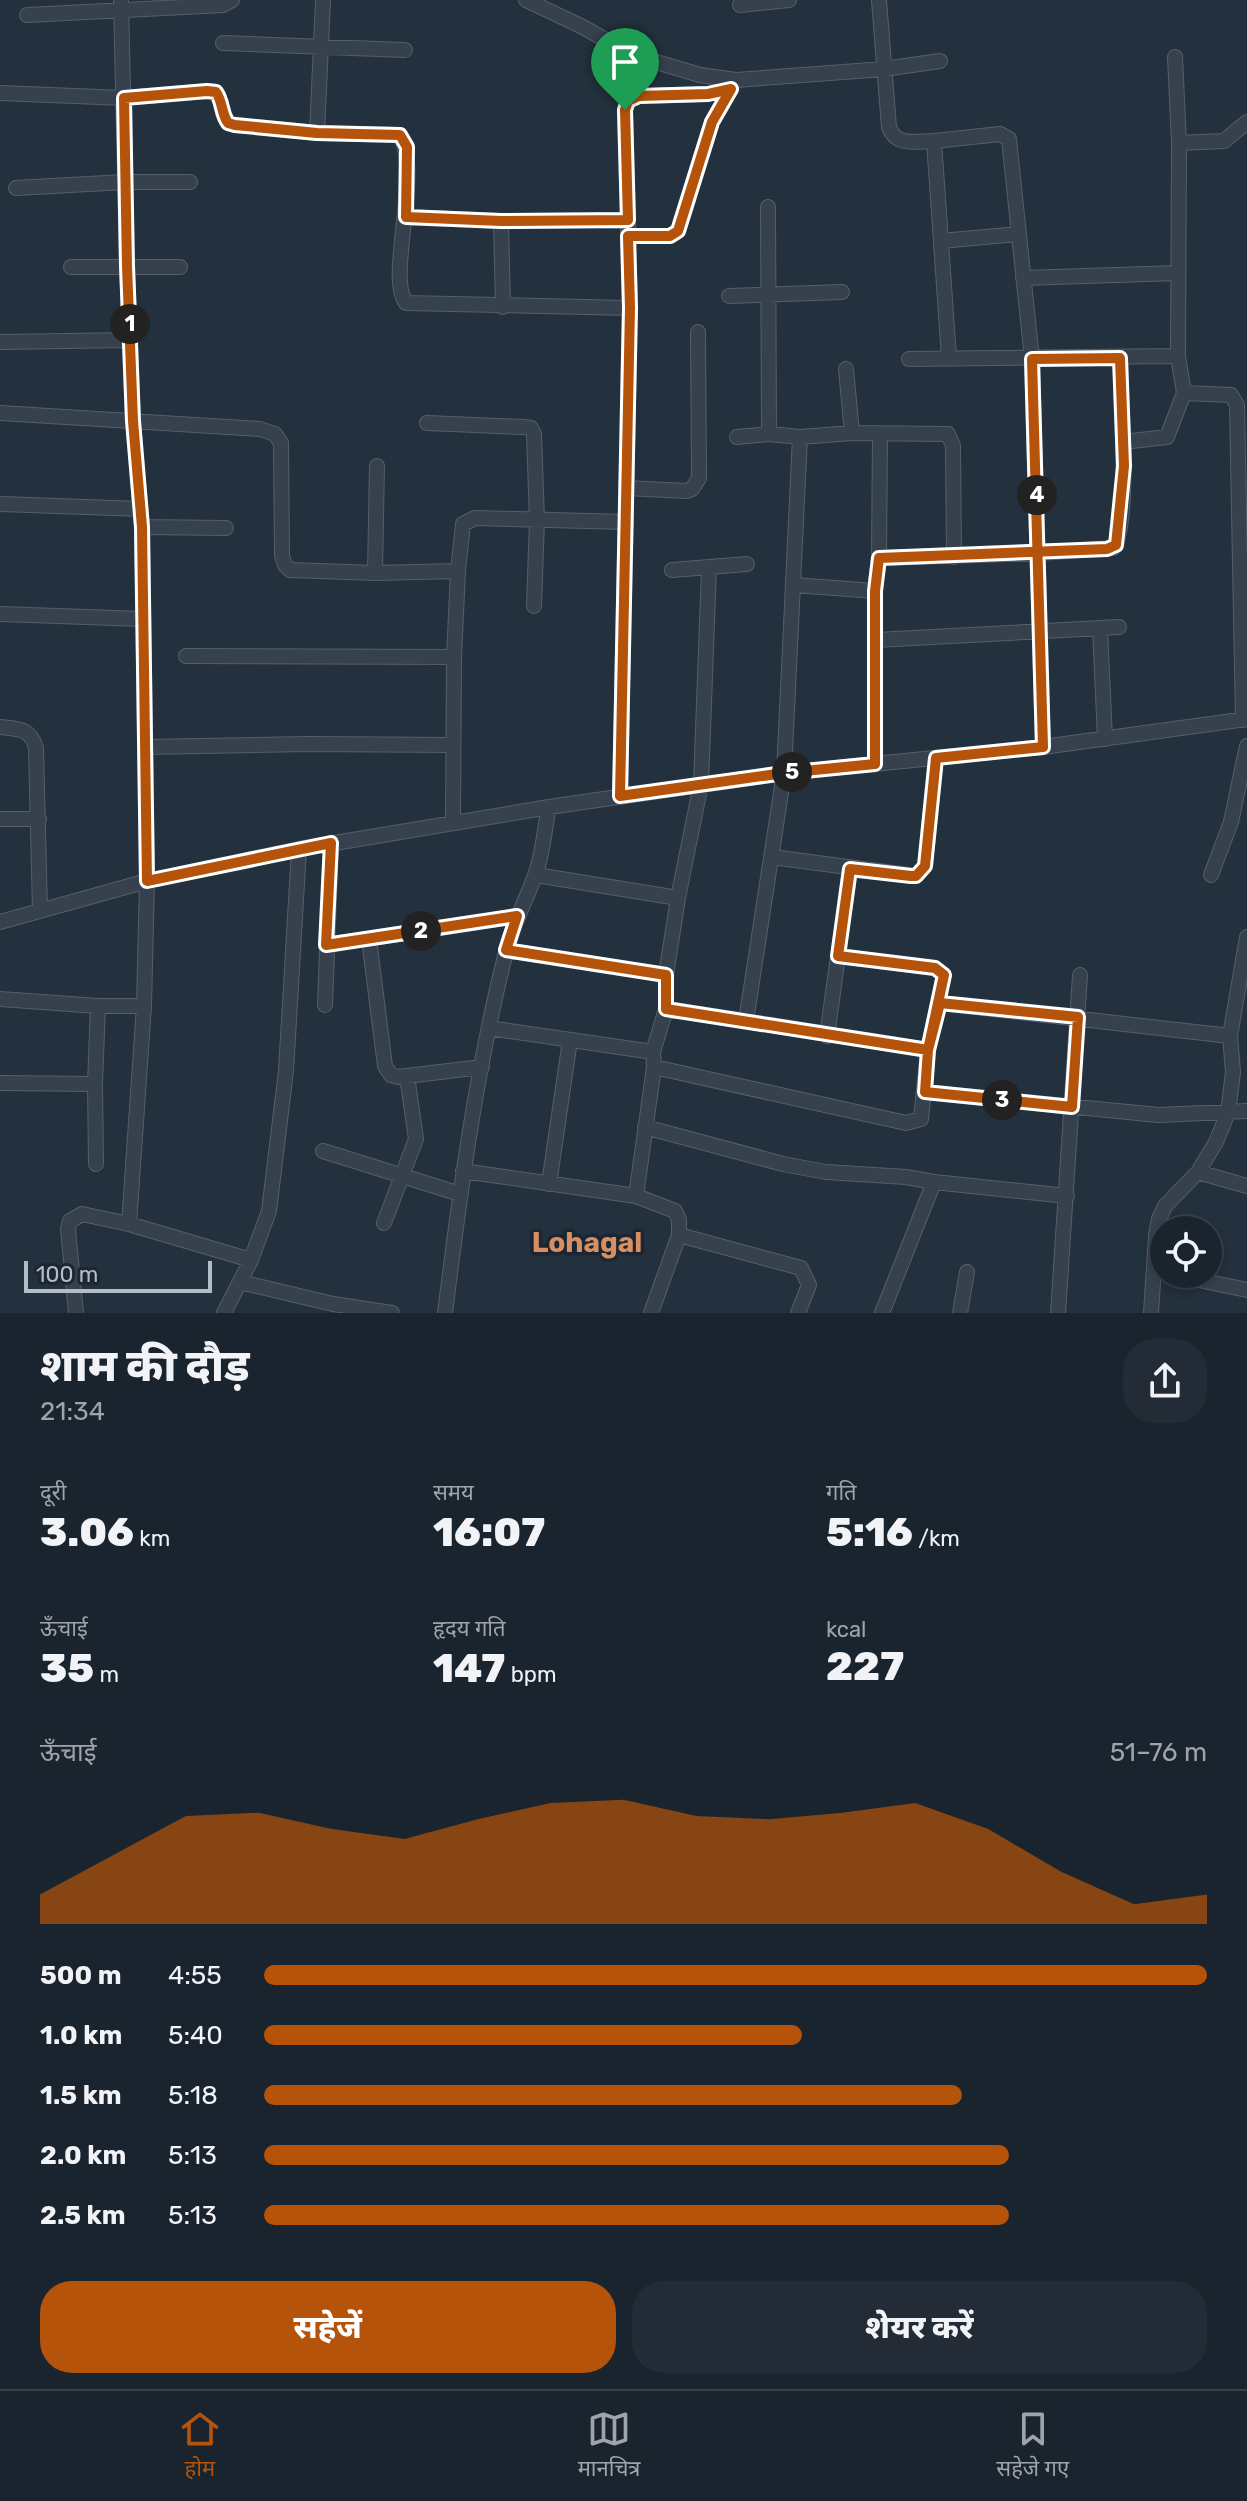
<!DOCTYPE html>
<html lang="hi">
<meta charset="utf-8">
<style>
body{margin:0;font-family:Rubik,"Noto Sans Devanagari",sans-serif;background:#232c36;color:#f1f3f6;height:100vh;display:flex;flex-direction:column;font-size:30px;white-space:nowrap}
*{box-sizing:border-box;margin:0}
p{font-size:26px;color:#9fa4aa}
.icon{flex:none;width:44px;height:44px;fill:none;stroke:currentColor;stroke-width:2;stroke-linecap:round;stroke-linejoin:round}
.map{position:relative;height:1313px;overflow:hidden}
.sheet{display:flex;flex-direction:column;background:#1a242e;flex:1}
.sheet>*{flex:none}
.fabs{position:absolute;left:1150px;top:1216px;display:grid;gap:16px}
.fabs a{display:grid;place-items:center;width:72px;height:72px;border-radius:50%;background:#1a242e;box-shadow:0 4px 12px #0003,0 0 0 2px #38414a;font-size:40px}
.scale{position:absolute;left:24px;bottom:20px;width:188px;box-sizing:border-box;padding-left:8px;border:4px solid #b3bcc9;border-top:0;font-size:22px;line-height:28px;white-space:nowrap;color:#b3bcc9;-webkit-text-stroke:6px #1c2632;paint-order:stroke}
.pin{position:absolute;display:grid;place-items:center;width:68px;height:68px;color:#fff;margin:-82px -34px;border-radius:50% 50% 50% 0;rotate:-45deg;box-shadow:0 0 8px #0007}
.pin .icon{rotate:45deg}
.km{position:absolute;width:40px;height:40px;margin:-20px;border-radius:50%;background:#222;color:#fff;font-size:22px;line-height:40px;text-align:center}
.round{display:grid;place-items:center;flex:none;width:84px;height:84px;border-radius:32px;background:#232c36}
.head{display:flex;align-items:center;justify-content:space-between;height:136px;padding:0 40px}
h1{font-size:44px;font-weight:800;line-height:60px}
.stats{display:grid;grid-template-columns:repeat(3,1fr);gap:12px;height:136px;padding:8px 40px}
.stats div{display:grid;align-content:center}
.stats b{font-size:40px;font-weight:800}
.stats small{font-size:22px;font-weight:400}
.stats p{font-size:22px}
.chart{height:224px;padding:16px 40px}
.chart p{display:flex;justify-content:space-between}
.chart svg{width:100%;height:144px;margin-top:8px;fill:#b45309;opacity:.7}
.cta{display:flex;gap:16px;margin-top:auto;padding:16px 40px}
.cta a{flex:1;height:92px;border-radius:32px;background:#b45309;color:#fff;font-size:32px;font-weight:800;line-height:92px;text-align:center}
.cta a+a{background:#232c36;color:#f1f3f6}
ul{padding:0 40px;list-style:none;font-size:26px}
li{display:grid;grid-template-columns:128px 96px 1fr;align-items:center;height:60px}
li i{height:20px;border-radius:10px;background:#b45309}
.dock{display:flex;justify-content:space-around;align-items:center;height:112px;border-top:2px solid #38414a;background:#1a242e;font-size:22px;color:#9fa4aa}
.dock a{display:grid;justify-items:center;gap:4px}
.dock .current{color:#b45309}
.map>svg:first-child{display:block}
.lines{fill:none;stroke-linecap:round;stroke-linejoin:round}
.minor-casing{stroke:#555f6b;stroke-width:16}
.minor{stroke:#37414d;stroke-width:14}
.route-casing{stroke:#fff;stroke-width:16}
.route{stroke:#b45309;stroke-width:10}
.labels{text-anchor:middle;stroke-width:7;stroke-linejoin:round;paint-order:stroke}
.quarter-label{font-size:28px;font-weight:bold;fill:#d58f62;stroke:#1c2632}
</style>
<div class="map">
<svg width="1247" height="1313" viewBox="0 0 1247 1313">
<rect width="100%" height="100%" fill="#23303d"/>
<g class="lines">
<defs>
<path id="minor" d="M121,0L127,266L133,421L142,527L147,881L144,1006L129,1224
M526,0L583,27L616,46L646,59L700,75L736,80L884,69L940,61
M879,0L889,127C896,147 916,141 934,141L949,358
M740,5L789,0
M27,15L223,5L232,0
M223,43L405,50
M1175,57L1179,143L1178,356L1184,393L1231,395L1237,405L1243,720
M0,93L124,98L207,91L216,92C225,105 218,120 235,125L317,133L400,135C422,174 386,277 406,303L630,308
M317,133L323,0
M934,141L1000,134L1009,139L1032,359L1043,747
M1179,143L1224,141L1247,122
M16,188L125,182H190
M768,207L769,434
M406,217L501,221L628,220
M501,221L503,307
M628,236H670L678,231L712,122L732,86
M941,241L1019,234
M71,267H180
M1023,278L1178,273
M729,296L842,292
M0,342L131,340
M1120,358L1123,442
M909,359L1178,356
M846,369L852,433
M0,413L260,429L275,434L281,443L282,556L285,565L290,570L375,573L458,571
M427,423L523,427L531,428L534,434L537,520L534,606
M737,437L769,434L800,437L852,433L948,434L953,446L954,557
M800,437L784,773L746,1021L928,1050
M626,488L687,491L692,489L699,478L698,332
M0,504L141,509
M142,527L226,528
M879,558L1039,553L1113,548C1125,535 1124,462 1123,442L1167,437L1184,393
M672,570L747,564
M375,573L377,466
M794,585L875,591
M0,614L143,619
M1100,628L1105,739
M876,640L1119,627
M186,656L454,657
M0,727C19,729 30,728 36,748L40,911
M145,747L308,744L453,745
M875,764V591L879,558L880,434
M620,796L630,308L625,110L628,101L639,96L708,94L731,89
M0,819H39
M453,822L454,657L458,571L463,524L475,518L626,522
M772,857L916,876L925,866L936,758
M536,875L678,898
M1211,875L1231,822L1247,746
M0,922L147,881L299,849L549,807L784,773L1043,747L1247,719
M369,939L385,1066L391,1075L398,1077L482,1067
M326,945L517,916
M506,950L666,975
M0,999L98,1006H144
M940,1003L1230,1036
M325,1005L331,843
M666,1009L746,1021
M489,1028L653,1052
M827,1036L850,869
M654,1067L906,1123L921,1119L928,1050L944,975L935,968L838,956
M0,1083L95,1084L96,1164
M95,1084L98,1006
M925,1092L1158,1115L1247,1111
M645,1127L783,1164L826,1172L906,1177L934,1182L1067,1196
M323,1151L460,1194
M463,1171L636,1196L654,1067L653,1052L666,1009V975L678,898L701,784L709,568
M1198,1172L1247,1186
M549,1184L570,1040
M636,1196L675,1211L679,1220V1235L801,1268L809,1285L798,1313
M384,1223L416,1139L407,1076
M1170,1274L1247,1290
M240,1282L333,1304L392,1313
M76,1313L68,1229L70,1221L82,1214L129,1224L251,1260
M224,1313L251,1260L269,1211L286,1071L299,849
M445,1313C460,1192 476,1070 506,952C512,926 525,903 534,878C543,857 544,830 549,807
M651,1313L679,1235
M882,1313L934,1182
M960,1313L967,1272
M1058,1313L1080,975
M1151,1313L1156,1235L1159,1219L1165,1206L1198,1172L1216,1142L1228,1113L1233,1072L1230,1036L1247,937"/>
</defs>
<use href="#minor" class="minor-casing"/>
<use href="#minor" class="minor"/>
</g>
<g class="lines">
<defs>
<path id="route" d="M625,110L628,220L501,221L406,217L407,147L400,135L317,133L235,125L228,123C221,113 223,102 216,92L207,91L124,98L127,266L133,421L142,527L147,881L331,843L326,945L517,916L506,950L666,975V1009L928,1050L940,1003L1078,1017L1072,1107L925,1092L928,1050L944,975L935,968L838,956L850,869L911,876H916L925,866L936,758L1043,747L1032,359L1120,358L1124,466L1116,545L1107,549L879,558L875,591V764L784,773L620,796L630,308L628,236H670L678,231L712,122L731,89L708,94L639,96L628,101L625,110"/>
</defs>
<use href="#route" class="route-casing"/>
<use href="#route" class="route"/>
</g>
<g class="labels">
<g class="quarter-label">
<text x="587" y="1252">Lohagal</text>
</g>
</g>
</svg>
<div class="fabs">
<a><svg class="icon" aria-label="locate" viewBox="0 0 24 24"><circle cx="12" cy="12" r="6"/><path d="M12 2v4M12 18v4M2 12h4M18 12h4"/></svg></a>
</div>
<div class="scale">100 m</div>
<div class="pin" style="left:625px;top:110px;background:#1e9e55"><svg class="icon" aria-label="arrive" viewBox="0 0 24 24"><path d="M6 21V4h12l-3 4 3 4H6"/></svg></div>
<b class="km" style="left:130px;top:324px">1</b>
<b class="km" style="left:421px;top:931px">2</b>
<b class="km" style="left:1002px;top:1100px">3</b>
<b class="km" style="left:1037px;top:495px">4</b>
<b class="km" style="left:792px;top:772px">5</b>
</div>
<section class="sheet">
<div class="head"><div><h1>शाम की दौड़</h1><p>21:34</p></div><a class="round"><svg class="icon" aria-label="share" viewBox="0 0 24 24"><path d="M12 15V3M7 8l5-5 5 5M5 13v7h14v-7"/></svg></a></div>
<div class="stats">
<div><p>दूरी</p><b>3.06<small> km</small></b></div>
<div><p>समय</p><b>16:07</b></div>
<div><p>गति</p><b>5:16<small> /km</small></b></div>
</div>
<div class="stats">
<div><p>ऊँचाई</p><b>35<small> m</small></b></div>
<div><p>हृदय गति</p><b>147<small> bpm</small></b></div>
<div><p>kcal</p><b>227</b></div>
</div>
<div class="chart"><p><span>ऊँचाई</span>51–76 m</p>
<svg viewBox="0 0 160 44" preserveAspectRatio="none"><path d="M0 44V35L10 23L20 11L30 10L40 15L50 18L60 12L70 7L80 6L90 11L100 12L110 10L120 7L130 15L140 28L150 38L160 35V44z"/></svg>
</div>
<ul>
<li><b>500 m</b>4:55<i style="width:100%"></i></li>
<li><b>1.0 km</b>5:40<i style="width:57%"></i></li>
<li><b>1.5 km</b>5:18<i style="width:74%"></i></li>
<li><b>2.0 km</b>5:13<i style="width:79%"></i></li>
<li><b>2.5 km</b>5:13<i style="width:79%"></i></li>
</ul>
<div class="cta"><a>सहेजें</a><a>शेयर करें</a></div>
</section>
<nav class="dock">
<a class="current"><svg class="icon" aria-label="home" viewBox="0 0 24 24"><path d="M3 11l9-7 9 7M6 9v11h12V9"/></svg>होम</a>
<a><svg class="icon" aria-label="map" viewBox="0 0 24 24"><path d="M3 6l6-2 6 2 6-2v14l-6 2-6-2-6 2zM9 4v14M15 6v14"/></svg>मानचित्र</a>
<a><svg class="icon" aria-label="saved" viewBox="0 0 24 24"><path d="M7 4h10v16l-5-4-5 4z"/></svg>सहेजे गए</a>
</nav>
